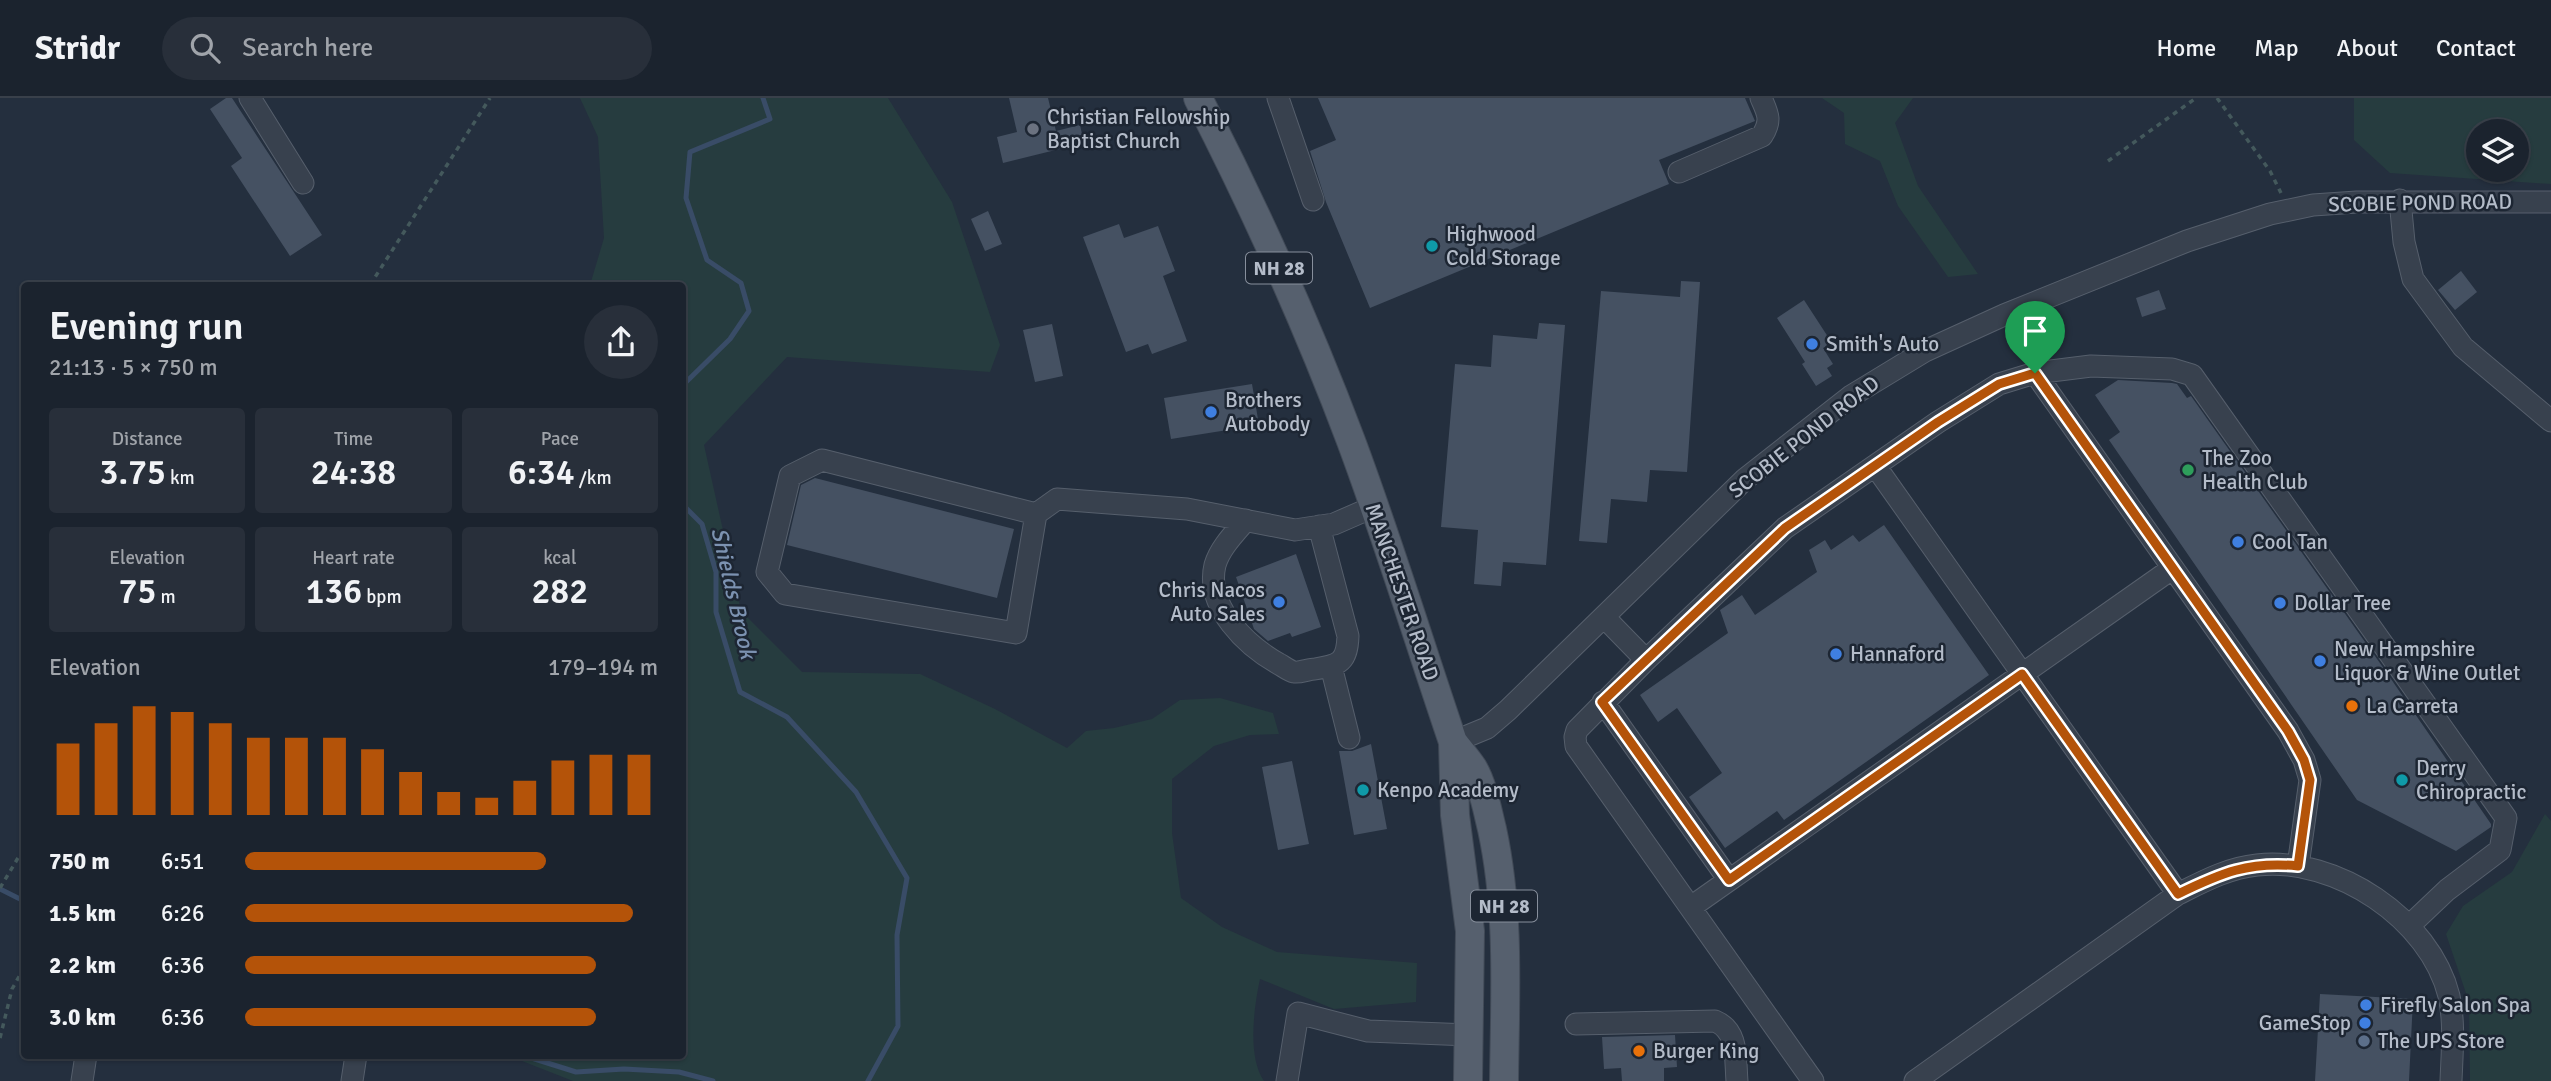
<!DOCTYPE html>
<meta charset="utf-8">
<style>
body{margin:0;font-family:Signika,sans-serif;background:#282f3a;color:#f1f3f6;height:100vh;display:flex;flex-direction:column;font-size:26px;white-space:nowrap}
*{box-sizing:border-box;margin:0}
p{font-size:23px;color:#a0a4aa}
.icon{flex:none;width:38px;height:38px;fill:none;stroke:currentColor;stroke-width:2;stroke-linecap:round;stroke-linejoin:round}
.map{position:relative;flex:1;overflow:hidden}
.side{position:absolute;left:21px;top:184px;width:665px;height:777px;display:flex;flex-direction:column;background:#1b232e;border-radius:7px;box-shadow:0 2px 5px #0004,0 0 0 2px #39404a}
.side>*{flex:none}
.controls{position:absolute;left:2466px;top:21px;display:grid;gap:14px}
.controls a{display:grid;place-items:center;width:63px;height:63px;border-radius:50%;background:#1b232e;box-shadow:0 2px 5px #0004,0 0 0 2px #39404a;font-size:35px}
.pin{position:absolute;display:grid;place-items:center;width:60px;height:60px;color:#fff;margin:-72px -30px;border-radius:50% 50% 50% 0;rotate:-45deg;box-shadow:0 0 7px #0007}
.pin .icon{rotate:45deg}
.round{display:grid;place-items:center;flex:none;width:74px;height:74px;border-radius:37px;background:#282f3a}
.headline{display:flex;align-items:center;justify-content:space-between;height:119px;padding:0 28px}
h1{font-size:38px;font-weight:600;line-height:52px}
.stats{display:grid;grid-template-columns:repeat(3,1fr);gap:10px;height:119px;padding:7px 28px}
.stats div{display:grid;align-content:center;border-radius:7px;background:#282f3a;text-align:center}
.stats b{font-size:35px;font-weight:600}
.stats small{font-size:19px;font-weight:400}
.stats p{font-size:19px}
.chart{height:196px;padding:14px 28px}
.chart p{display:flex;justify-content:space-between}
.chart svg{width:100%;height:126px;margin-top:7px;stroke:#b45309;stroke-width:6}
ul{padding:0 28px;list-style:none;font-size:23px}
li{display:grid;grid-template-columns:112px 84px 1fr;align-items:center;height:52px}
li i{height:18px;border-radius:9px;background:#b45309}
header{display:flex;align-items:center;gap:42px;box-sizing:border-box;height:98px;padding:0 35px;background:#1b232e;border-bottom:2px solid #39404a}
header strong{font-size:33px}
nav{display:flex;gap:38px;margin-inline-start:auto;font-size:24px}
.search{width:490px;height:63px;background:#282f3a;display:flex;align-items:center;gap:18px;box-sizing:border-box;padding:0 24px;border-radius:38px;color:#a0a4aa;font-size:26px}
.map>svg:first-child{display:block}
.green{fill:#263c3f;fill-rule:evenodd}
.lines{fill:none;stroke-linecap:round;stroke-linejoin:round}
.stream{stroke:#394c67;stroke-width:5}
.building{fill:#455162}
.minor-casing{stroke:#565f6c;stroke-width:23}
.major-casing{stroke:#414a57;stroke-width:30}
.path{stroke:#44595c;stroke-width:3.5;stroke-dasharray:5 5;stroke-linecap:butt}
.minor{stroke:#38414e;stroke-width:21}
.major{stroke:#56606e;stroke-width:28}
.route-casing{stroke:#fff;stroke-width:14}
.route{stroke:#b45309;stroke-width:9}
.worship-dot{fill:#6b7280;stroke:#1d2633;stroke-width:2.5}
.culture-dot{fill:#0f9aa8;stroke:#1d2633;stroke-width:2.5}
.shop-dot{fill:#3f7fe0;stroke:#1d2633;stroke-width:2.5}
.leisure-dot{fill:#2e9e5b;stroke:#1d2633;stroke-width:2.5}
.food-dot{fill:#e8710a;stroke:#1d2633;stroke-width:2.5}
.service-dot{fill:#5c6f8a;stroke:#1d2633;stroke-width:2.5}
.labels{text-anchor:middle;stroke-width:5;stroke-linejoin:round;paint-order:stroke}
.shield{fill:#1d2633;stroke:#878f9c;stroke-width:2}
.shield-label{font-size:19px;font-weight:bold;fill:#b4bcc9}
.poi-label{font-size:21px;fill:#b4bcc9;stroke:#1d2633;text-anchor:start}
.street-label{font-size:21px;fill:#b4bcc9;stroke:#1d2633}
.water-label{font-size:23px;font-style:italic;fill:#7c92b1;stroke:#1d2633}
</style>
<header>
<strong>Stridr</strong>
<div class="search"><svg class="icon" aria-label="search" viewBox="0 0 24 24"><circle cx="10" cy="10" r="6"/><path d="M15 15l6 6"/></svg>Search here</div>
<nav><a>Home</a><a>Map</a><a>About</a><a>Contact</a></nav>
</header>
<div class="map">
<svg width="2551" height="983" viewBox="0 0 2551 983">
<rect width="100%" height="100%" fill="#242f3e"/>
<path class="green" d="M580,0H888L952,104L1000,247L990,274L787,259L704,347L741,513L802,574L920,576L995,611L1067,650L1086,633L1114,630L1152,621L1180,602L1220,600L1273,615L1279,636L1250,637L1214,648L1172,681V735L1181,800L1222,829L1277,854L1417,865L1416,904L1334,911L1260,881C1254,909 1247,959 1264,983H573L507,957H682V187H590L604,140L598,39Z
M1822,0H1913L1895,25L1918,88L1978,176L1948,179L1898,108L1880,63L1845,46L1844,15Z
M2354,0H2551V86L2390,75L2354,42ZM2516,33V72H2478V33Z
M2545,716L2551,723V983H2470L2469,904L2446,836L2463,808L2512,774Z"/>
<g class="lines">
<path class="stream" d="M682,288L730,241L749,213L741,185L707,162L686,100L690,54L770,21L763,0
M682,406L702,426L716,474V514L740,594L787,619L856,694L907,780L897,837L898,928L868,983
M0,791L20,801
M522,957L576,974L624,971L679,974L713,983"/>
</g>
<path class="building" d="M226,0H232L322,137L290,158L231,68L242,60L210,11Z
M1009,0H1048L1056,33L1080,27L1084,45L1003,65L997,39L1017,34Z
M1318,0H1745L1755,23L1659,62L1669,86L1370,210L1326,104L1310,53L1336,42Z
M988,113L1002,146L985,153L971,121Z
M1119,126L1124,140L1158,128L1175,173L1163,178L1187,243L1152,256L1148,246L1126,254L1083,139Z
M2461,173L2477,194L2455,212L2438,192Z
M1681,183L1700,184L1687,374L1650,372L1647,404L1611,401L1607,445L1579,443L1601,193L1680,199Z
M2159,192L2166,211L2142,219L2136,200Z
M1804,202L1832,245L1823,250L1833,266L1827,270L1832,278L1816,288L1802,266L1805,264L1777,220Z
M1539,225L1565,227L1546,467L1503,464L1501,488L1474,486L1478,432L1441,429L1455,266L1491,269L1493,237L1537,241Z
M1052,226L1063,278L1035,284L1023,232Z
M2118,282L2172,285L2177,286L2187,300L2191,298L2382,568L2491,726V729L2456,753L2357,702L2109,342L2120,334L2095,297Z
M1252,286L1259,327L1171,341L1164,300Z
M815,380L1014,431L997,500L787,447L801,387Z
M1884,427L1989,577L1784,722L1777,713L1725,750L1689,699L1722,675L1677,610L1658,624L1640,597L1728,535L1720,512L1742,497L1755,517L1817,474L1809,452L1825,442L1831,452L1853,437L1859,444Z
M1296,456L1321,529L1292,539L1290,535L1268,543L1254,531L1236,479Z
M1371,646L1387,731L1354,737L1339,653H1352Z
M1292,663L1309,746L1278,752L1262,669Z
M2320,896L2413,901L2409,983H2315Z
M1675,937L1677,969L1664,970V983H1622L1621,970L1604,971L1602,939Z"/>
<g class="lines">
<defs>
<path id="minor" d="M250,0L303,85
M1278,0L1313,102
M1679,74L1762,38C1772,22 1768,16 1761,0
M2400,102L2404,144L2413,181L2463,249L2551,323
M2035,275L2288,633L2304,662L2310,682L2298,768
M1876,369L2178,796
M1036,416L1016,535L785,496L767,474L790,378L822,362L1036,416L1057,401L1187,411L1295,432L1334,426L1373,409
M1246,422C1234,436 1220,450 1215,467C1205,509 1247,548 1279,566C1283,568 1289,573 1294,574C1300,575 1309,571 1315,571C1340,567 1347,564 1348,538L1319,428
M1604,519L1646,562
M1331,568L1349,640
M1603,604L1729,782
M1453,644L1487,630L1508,612L1745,381L1851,298L1925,253L2004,217L2187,143L2270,116L2313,107L2357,104H2551
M1691,809L2173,470
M1576,926L1715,923C1739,933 1735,961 1737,983
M82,983L86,957
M352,983L356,957
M1287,983L1298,915L1368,933L1469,937
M1813,983L1576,648L1575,639L1577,632L1646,562L1785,430L1938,324L1999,286L2035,275L2091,268L2172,271L2192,277L2506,720L2500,752L2447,792L2409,828
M1915,983L2178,796C2204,783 2228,770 2257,767C2336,758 2430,821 2449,898C2455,926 2452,955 2451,983"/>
<path id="major" d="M1198,0C1255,111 1307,226 1351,343C1388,442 1419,544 1453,644C1459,652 1467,661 1473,670C1483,687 1487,711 1492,731C1510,814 1505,898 1504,983
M1453,644L1455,717L1470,833L1468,983"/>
</defs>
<use href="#minor" class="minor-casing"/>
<use href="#major" class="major-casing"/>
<path class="path" d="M2217,0L2270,73L2281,95
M2108,63L2196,0
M370,187L490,0
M0,790L24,750
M0,940L12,891L24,870"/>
<use href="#minor" class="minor"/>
<use href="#major" class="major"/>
</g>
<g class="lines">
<defs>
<path id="route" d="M2035,275L2288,633L2304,662L2310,682L2298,768C2249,763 2221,775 2178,796L2022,576L1729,782L1602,604L1785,430L1938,324L1999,286Z"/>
</defs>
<use href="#route" class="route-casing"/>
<use href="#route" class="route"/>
</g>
<circle class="worship-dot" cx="1033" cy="31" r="7"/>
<g class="culture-dot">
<circle cx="1432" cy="148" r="7"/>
<circle cx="2402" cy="682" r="7"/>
<circle cx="1363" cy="692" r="7"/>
</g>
<g class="shop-dot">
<circle cx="1812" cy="246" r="7"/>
<circle cx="1211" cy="314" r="7"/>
<circle cx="2238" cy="444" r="7"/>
<circle cx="1279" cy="504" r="7"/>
<circle cx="2280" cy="505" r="7"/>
<circle cx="1836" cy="556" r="7"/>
<circle cx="2320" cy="563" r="7"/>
<circle cx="2366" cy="907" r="7"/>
<circle cx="2365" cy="925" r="7"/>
</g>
<circle class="leisure-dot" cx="2188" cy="372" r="7"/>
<g class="food-dot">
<circle cx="2352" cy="608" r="7"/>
<circle cx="1639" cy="953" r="7"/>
</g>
<circle class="service-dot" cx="2364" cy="943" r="7"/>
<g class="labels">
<g class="shield">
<rect x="1246" y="154.5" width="66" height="31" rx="5"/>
<rect x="1471" y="792.5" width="66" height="31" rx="5"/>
</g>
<g class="shield-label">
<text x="1279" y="177">NH 28</text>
<text x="1504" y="815">NH 28</text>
</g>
<g class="poi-label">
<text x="1047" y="26">Christian Fellowship<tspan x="1047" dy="24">Baptist Church</tspan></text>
<text x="1446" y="143">Highwood<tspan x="1446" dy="24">Cold Storage</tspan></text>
<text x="1826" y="253">Smith's Auto</text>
<text x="1225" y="309">Brothers<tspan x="1225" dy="24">Autobody</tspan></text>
<text x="2202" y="367">The Zoo<tspan x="2202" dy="24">Health Club</tspan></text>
<text x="2252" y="451">Cool Tan</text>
<text x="1265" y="499" text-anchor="end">Chris Nacos<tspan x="1265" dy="24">Auto Sales</tspan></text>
<text x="2294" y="512">Dollar Tree</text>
<text x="2334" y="558">New Hampshire<tspan x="2334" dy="24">Liquor &amp; Wine Outlet</tspan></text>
<text x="1850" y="563">Hannaford</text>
<text x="2366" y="615">La Carreta</text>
<text x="2416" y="677">Derry<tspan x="2416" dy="24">Chiropractic</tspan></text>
<text x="1377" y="699">Kenpo Academy</text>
<text x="2380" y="914">Firefly Salon Spa</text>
<text x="2351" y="932" text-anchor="end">GameStop</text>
<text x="2378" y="950">The UPS Store</text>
<text x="1653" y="960">Burger King</text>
</g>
<g class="street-label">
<text transform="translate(2420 105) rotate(-1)" y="7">SCOBIE POND ROAD</text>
<text transform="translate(1804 339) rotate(-38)" y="7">SCOBIE POND ROAD</text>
<text transform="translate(1402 494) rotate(71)" y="7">MANCHESTER ROAD</text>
</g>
<g class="water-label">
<text transform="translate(734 495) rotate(77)" y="8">Shields Brook</text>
</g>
</g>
</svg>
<div class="controls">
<a><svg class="icon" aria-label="layers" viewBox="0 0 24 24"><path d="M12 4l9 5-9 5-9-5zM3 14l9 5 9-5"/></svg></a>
</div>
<div class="pin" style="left:2035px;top:275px;background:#1e9e55"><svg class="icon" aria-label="arrive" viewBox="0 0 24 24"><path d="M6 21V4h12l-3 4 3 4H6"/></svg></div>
<section class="side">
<div class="headline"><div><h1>Evening run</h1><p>21:13 · 5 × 750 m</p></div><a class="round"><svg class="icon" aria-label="share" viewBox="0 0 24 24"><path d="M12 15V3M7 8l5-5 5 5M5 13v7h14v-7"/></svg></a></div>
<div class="stats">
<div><p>Distance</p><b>3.75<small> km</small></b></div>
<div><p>Time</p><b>24:38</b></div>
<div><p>Pace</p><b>6:34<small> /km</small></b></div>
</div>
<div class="stats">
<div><p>Elevation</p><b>75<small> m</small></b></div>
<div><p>Heart rate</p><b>136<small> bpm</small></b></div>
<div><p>kcal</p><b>282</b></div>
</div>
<div class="chart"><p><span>Elevation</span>179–194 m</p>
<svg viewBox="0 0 160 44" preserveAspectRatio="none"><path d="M5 44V19M15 44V12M25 44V6M35 44V8M45 44V12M55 44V17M65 44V17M75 44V17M85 44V21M95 44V29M105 44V36M115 44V38M125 44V32M135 44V25M145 44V23M155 44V23"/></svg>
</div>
<ul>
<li><b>750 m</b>6:51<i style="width:73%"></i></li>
<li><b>1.5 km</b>6:26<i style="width:94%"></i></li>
<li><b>2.2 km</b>6:36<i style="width:85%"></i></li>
<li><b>3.0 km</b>6:36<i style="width:85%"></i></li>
</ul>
</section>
</div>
